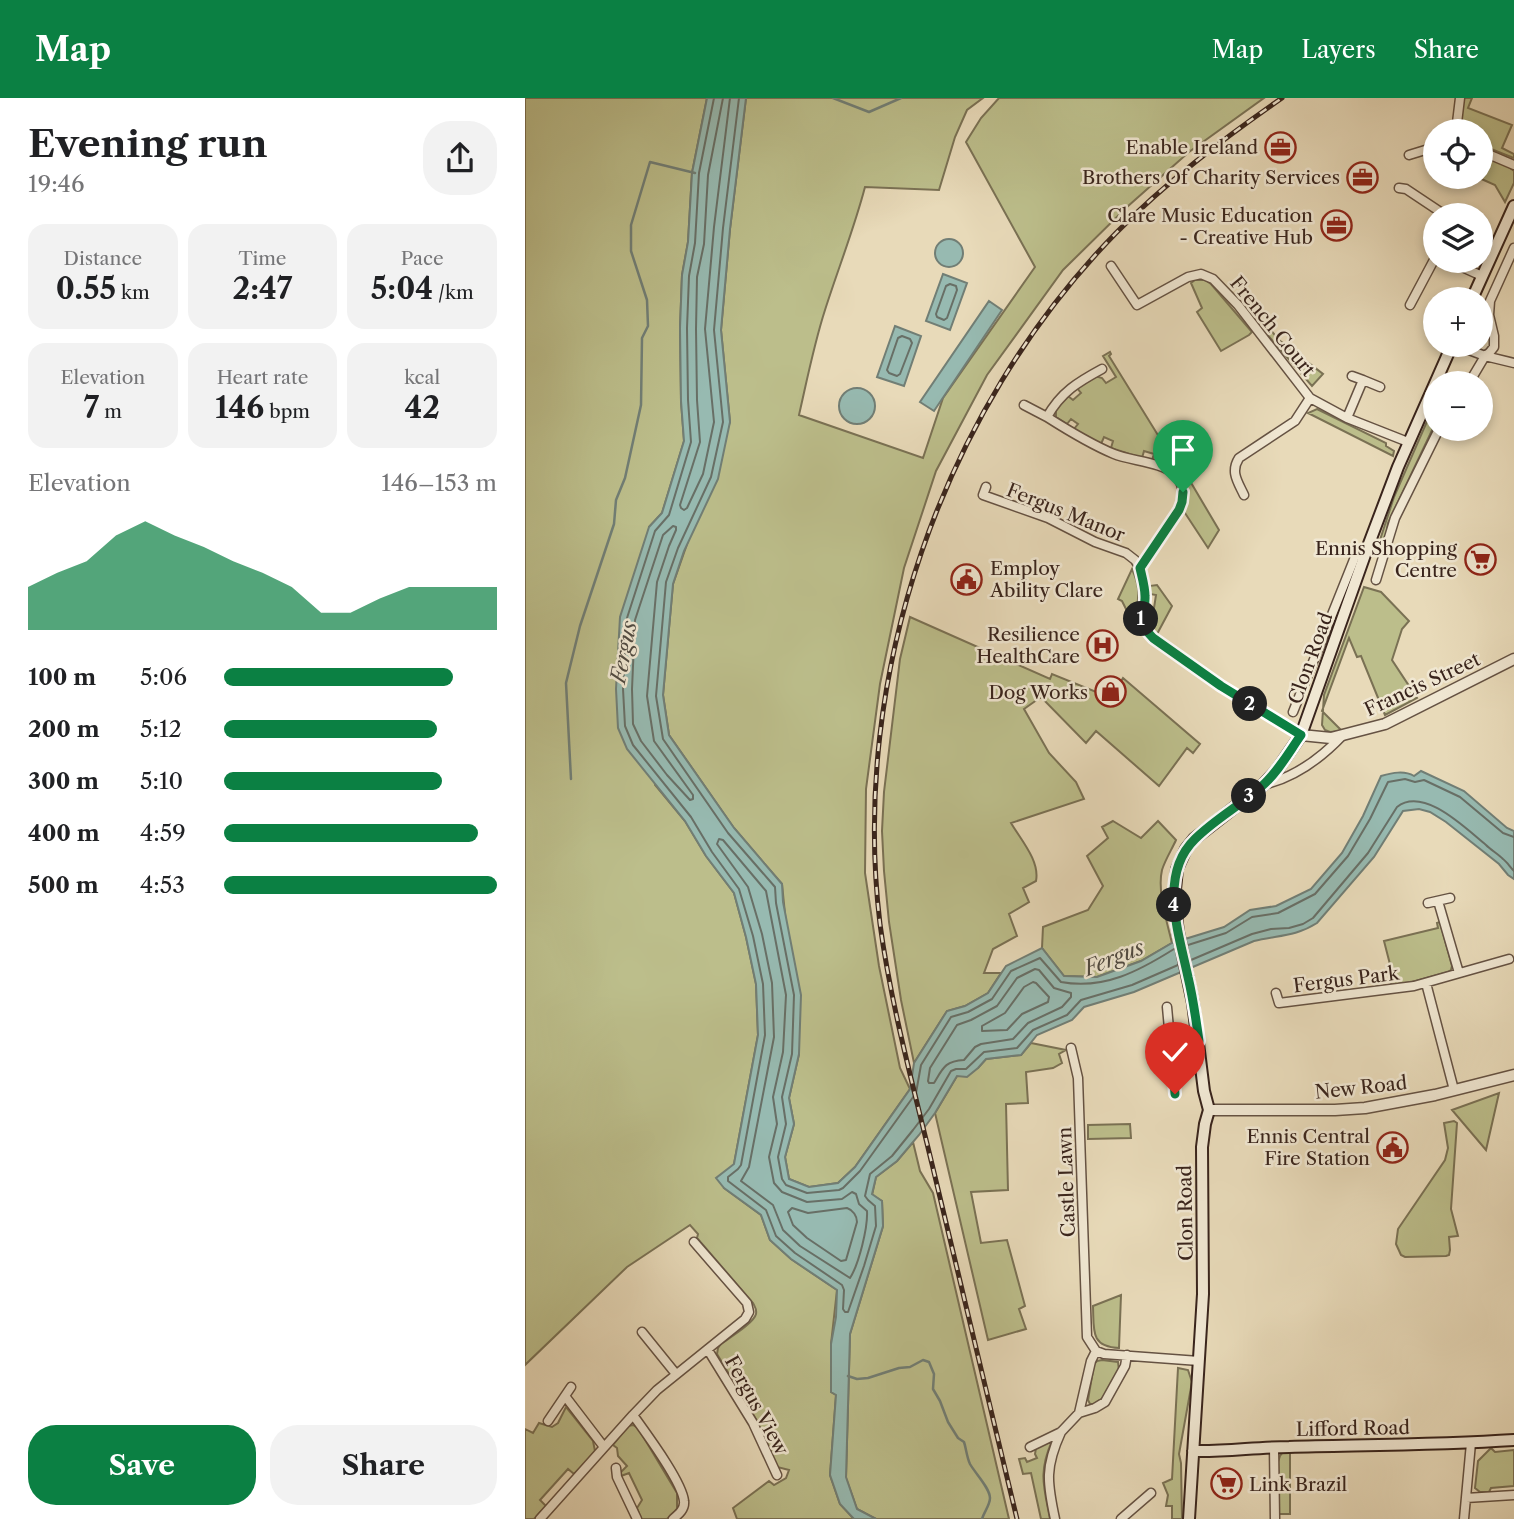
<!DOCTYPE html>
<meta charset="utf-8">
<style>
body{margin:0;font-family:"Libre Caslon Text",serif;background:#f2f2f2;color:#202124;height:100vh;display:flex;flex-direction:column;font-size:26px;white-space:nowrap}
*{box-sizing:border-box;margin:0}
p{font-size:23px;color:#757577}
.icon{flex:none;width:38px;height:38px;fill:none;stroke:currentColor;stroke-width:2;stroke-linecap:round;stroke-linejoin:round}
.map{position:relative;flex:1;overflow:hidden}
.side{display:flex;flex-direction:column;background:#fff;width:525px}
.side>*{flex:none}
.controls{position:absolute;left:898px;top:21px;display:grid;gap:14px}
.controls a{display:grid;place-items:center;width:70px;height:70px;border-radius:50%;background:#fff;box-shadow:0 4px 10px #0003;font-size:35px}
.pin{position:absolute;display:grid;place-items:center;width:60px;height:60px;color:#fff;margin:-72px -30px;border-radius:50% 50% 50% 0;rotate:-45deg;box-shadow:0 0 7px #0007}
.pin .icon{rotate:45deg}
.km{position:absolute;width:35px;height:35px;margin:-18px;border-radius:50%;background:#222;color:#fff;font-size:19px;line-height:35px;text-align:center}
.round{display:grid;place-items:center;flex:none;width:74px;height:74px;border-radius:28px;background:#f2f2f2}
.summary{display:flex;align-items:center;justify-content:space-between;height:119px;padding:0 28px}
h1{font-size:38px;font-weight:700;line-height:52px}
.stats{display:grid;grid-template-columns:repeat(3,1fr);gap:10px;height:119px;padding:7px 28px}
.stats div{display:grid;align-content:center;border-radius:18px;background:#f2f2f2;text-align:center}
.stats b{font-size:30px;font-weight:700}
.stats small{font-size:19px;font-weight:400}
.stats p{font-size:19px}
.chart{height:196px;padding:14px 28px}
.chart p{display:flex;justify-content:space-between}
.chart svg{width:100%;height:126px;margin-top:7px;fill:#0b8043;opacity:.7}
.action{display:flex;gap:14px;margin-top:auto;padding:14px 28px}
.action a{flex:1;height:80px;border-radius:28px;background:#0b8043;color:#fff;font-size:28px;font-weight:700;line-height:80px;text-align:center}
.action a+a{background:#f2f2f2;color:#202124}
ul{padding:0 28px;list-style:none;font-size:23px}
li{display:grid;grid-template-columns:112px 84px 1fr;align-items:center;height:52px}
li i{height:18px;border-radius:9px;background:#0b8043}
header{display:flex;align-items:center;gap:42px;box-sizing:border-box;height:98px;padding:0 35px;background:#0b8043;color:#fff}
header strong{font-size:33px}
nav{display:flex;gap:38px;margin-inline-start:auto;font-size:24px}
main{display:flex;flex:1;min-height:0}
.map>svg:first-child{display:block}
.green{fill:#bcbe8b;stroke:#7a7154;stroke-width:2}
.water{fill:#97bab1;stroke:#717e75;stroke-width:2}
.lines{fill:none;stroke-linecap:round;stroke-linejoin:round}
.shore{stroke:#686f66;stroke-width:2}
.stream{stroke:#717e75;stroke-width:2.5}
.minor-casing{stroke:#655243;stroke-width:11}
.tertiary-casing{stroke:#655243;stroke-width:13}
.secondary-casing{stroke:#39241c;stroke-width:14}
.minor{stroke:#f0e7d2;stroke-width:8}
.tertiary{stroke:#f0e7d2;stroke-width:10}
.secondary{stroke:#f0e7d2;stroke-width:10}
.rail-casing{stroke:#39241c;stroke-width:5}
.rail{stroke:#f0e7d2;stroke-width:2.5;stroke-dasharray:8;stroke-linecap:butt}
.route-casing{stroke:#fff;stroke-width:14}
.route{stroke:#0b8043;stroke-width:9}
.labels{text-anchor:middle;stroke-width:5;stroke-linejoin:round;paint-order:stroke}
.poi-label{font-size:19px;fill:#39241c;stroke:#f0e7d2;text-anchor:end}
.street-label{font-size:19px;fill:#39241c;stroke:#f0e7d2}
.water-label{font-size:21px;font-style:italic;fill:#504a41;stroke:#f0e7d2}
</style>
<header>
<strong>Map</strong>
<nav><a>Map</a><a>Layers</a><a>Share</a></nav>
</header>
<main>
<section class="side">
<div class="summary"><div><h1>Evening run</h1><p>19:46</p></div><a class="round"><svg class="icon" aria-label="share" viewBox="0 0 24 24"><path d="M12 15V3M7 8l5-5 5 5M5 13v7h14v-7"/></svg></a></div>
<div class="stats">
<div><p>Distance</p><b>0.55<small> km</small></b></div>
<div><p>Time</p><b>2:47</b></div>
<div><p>Pace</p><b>5:04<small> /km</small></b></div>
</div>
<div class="stats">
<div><p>Elevation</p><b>7<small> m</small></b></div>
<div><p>Heart rate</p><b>146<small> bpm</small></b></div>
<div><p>kcal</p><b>42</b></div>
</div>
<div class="chart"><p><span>Elevation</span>146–153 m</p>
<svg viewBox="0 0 160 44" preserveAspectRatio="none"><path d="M0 44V29L10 24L20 20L30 11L40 6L50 11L60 15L70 20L80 24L90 29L100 38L110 38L120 33L130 29L140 29L150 29L160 29V44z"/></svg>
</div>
<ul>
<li><b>100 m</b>5:06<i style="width:84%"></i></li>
<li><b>200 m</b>5:12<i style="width:78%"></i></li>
<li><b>300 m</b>5:10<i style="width:80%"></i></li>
<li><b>400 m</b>4:59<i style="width:93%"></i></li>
<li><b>500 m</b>4:53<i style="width:100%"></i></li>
</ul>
<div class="action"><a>Save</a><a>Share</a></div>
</section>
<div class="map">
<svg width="989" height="1421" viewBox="0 0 989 1421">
<rect width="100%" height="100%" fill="#e8dab9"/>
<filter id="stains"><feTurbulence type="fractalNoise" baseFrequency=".00286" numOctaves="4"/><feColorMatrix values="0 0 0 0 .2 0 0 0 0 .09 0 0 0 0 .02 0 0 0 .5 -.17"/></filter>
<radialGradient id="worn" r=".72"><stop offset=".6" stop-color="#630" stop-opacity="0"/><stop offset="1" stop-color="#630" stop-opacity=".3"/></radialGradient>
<path class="green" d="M0,0H182L167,75L163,144L157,177L155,230L156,303L159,343L137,415L124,429L130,687L160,723L181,758L209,795L221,839L231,886L233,937L209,1066L199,1090L236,1117L245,1142L266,1161L312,1192L306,1246V1294L311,1297L305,1377L315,1406L329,1421H212L208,1410L244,1383L249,1387L261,1380L264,1372L252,1369L230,1320L192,1256L193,1250L196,1246C204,1240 229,1225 231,1216C232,1211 230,1209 228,1205L172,1140L173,1136L165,1127L102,1169L0,1267Z
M221,0H458L442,12L430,39L414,92L340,89C329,131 313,171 300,212C289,246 282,282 274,317L398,360L418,300L510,169L441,44L456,20L474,0H739L664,54L602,109L538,172L462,277L411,373L379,470L355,586L341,691L340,775L354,868L375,970L385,991L330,1069L313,1085L284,1089L264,1081L260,1059L269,1026L264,1000L274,956L257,786L209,730L144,637L138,597L148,486L205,324L196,232L205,131Z
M938,0H947L943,10L987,27L977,50L989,56V60L956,47V33H934Z
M956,57L976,63L989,73V85L980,104L970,87L952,79H956Z
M670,182H680L686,186L727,234L724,237L696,253L672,214L677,210L666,185Z
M744,230L754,242L798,276L787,288L740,234Z
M585,254L586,256L584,258L657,376L642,366L627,362L629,356L619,353L617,360L586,350L588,343L579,339L576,346L549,331L553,326L546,321L542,326L531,319V311L543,298L548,302L556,295L552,290L570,278L577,280L581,285L591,279L578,258Z
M910,305V326L863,425L861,438L854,445L869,399Z
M792,311L861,345V348L869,353L868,358L783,315Z
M657,377L662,378L694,432L683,450L658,412C665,400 662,390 657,377Z
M607,471C614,486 615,496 611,513L604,517L597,503L593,501Z
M632,487L647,508L631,538C623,529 621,522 623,510H629L631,497L625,496L624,488Z
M839,489L856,494L884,523L877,531L867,562L892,600L860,617L836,558L832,559L824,540L797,613L817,633L805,634L800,632L797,627L799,597Z
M385,519L525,581L527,576L586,600L598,580L675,646L668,655L662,650L634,688L571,633L561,645L516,599L499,611L524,655L551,684L559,701L486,725C496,742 515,763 511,783L498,790L504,804L484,816L492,838L468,851L459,875H476L463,895L440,908L422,913L389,965L376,902L364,824L359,773L357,733L359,694L375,561Z
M588,723L616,740L633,723L651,742C647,751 640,762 637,772C632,793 642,824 647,845L616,863L572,879L539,878L517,850L518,829L563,812L578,788L562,758L583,740L577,729Z
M915,824L927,868L926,872L923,874L887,884L866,887L865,883L869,882L859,843L913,830L912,825Z
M506,945L541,952L534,956L537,965L528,970L501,974L503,1005L481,1006L483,1092L446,1094L456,1145L482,1142L500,1208L494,1211L501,1231L463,1242L410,1015L432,978L453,970L461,961L496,957Z
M974,995L961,1052L927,1012Z
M929,1023L932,1025L926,1111L933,1138L924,1139L925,1152L924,1157L921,1158L880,1159L876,1157L871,1146L873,1131L920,1062L923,1050L919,1025Z
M605,1026L606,1040L563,1041V1027Z
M388,1044L395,1073L408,1095L484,1421H351L332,1411L321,1380L325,1236L358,1128L357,1103L347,1097L351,1079L372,1063Z
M596,1197L594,1250C565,1249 569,1232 568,1208Z
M577,1262L593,1264L594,1273L579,1299L569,1306H565L563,1302L569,1266L572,1263Z
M653,1270L663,1272L667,1284L654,1356L656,1365L657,1421H647V1408H641L643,1397L638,1385L647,1381Z
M41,1309L68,1343L70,1353L62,1363L49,1376L43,1371L15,1402L21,1408L9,1421H0V1331L8,1335L14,1325L27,1329L33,1325Z
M108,1327L113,1330L152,1395V1411L142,1421H116L112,1410L117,1402L104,1375L96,1378L94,1376L102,1368L93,1358L92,1350L88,1347L103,1328Z
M527,1343C513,1375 519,1389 525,1421H516L506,1375L498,1376L494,1361L500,1360L502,1364L512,1360L510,1356L511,1350Z
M965,1351H967L970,1354L989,1352V1388L966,1390L964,1394H955L950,1390L953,1363Z
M765,1353V1416H754L753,1364L755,1358L758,1354Z"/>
<path class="water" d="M182,0H221L205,131L196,232L205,324L193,381L159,453L148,486L138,597L144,637L209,730L257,786L258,804L276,897L274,956L264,1000L269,1026L260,1059L264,1081L284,1089L313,1085L330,1069L385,991L389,965L422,913L440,908L463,895L481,868L517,850L539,878L572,879L616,863L647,845L699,829L725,812L751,808L786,791L817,755L838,718L856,678C867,675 879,672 889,678L896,673L939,693L982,730L989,733V781L983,777L974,766L921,724L905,714L894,711L878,713L849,759L792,825C770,839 753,837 729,843L609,894L559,909L547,922L512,937L496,957L461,961L453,970L442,979L432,978L410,1015L394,1037L372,1063L351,1079L347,1096L357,1103L358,1128L325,1236L321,1379L332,1411L351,1421H329L315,1406L305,1377L311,1297L306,1294V1246L311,1219L312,1192L266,1161L245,1142L236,1117L199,1090L191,1080L209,1066L233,937L231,886L221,839L209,795L181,758L160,723L102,651L93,630L91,591L95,519L124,429L137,415L159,343L156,303L155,230L157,177L163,144L167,75Z
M410 155a14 14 0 1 1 28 0a14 14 0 1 1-28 0Z
M418,176L442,185L425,232L401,223Z
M464,203L477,212L409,313L395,304Z
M370,228L396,238L379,288L352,279Z
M314 308a18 18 0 1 1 36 0a18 18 0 1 1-36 0Z"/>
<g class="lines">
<path class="shore" d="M189,0L174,75L170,145L164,178L162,230L163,302L166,344L144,417L130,433L102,520L98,591L100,628L108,647L166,719L187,754L214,791L228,838L238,886L240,937L216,1067L213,1071L203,1079V1083L241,1112L251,1138L270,1155L317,1187L319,1192L318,1211L320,1214H323L339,1168L351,1128L350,1108L343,1102L340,1098L345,1076L367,1058L388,1032L404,1011L426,973L431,971H441L459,954L492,950L508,932L542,917L556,902L607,887L653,867
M198,0L183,77L179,146L172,179L171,231L172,302L175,344L155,407L156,410L159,412L162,410L178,376L189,324L180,231L189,129L205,0
M214,0L198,130L189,232L198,324L186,379L153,450L141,484L131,598L138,641L203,735L250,789L251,805L269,897L267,956L257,999L261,1026L253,1059L257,1081L261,1087L282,1095L314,1092L318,1090L335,1073L391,995L396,967L426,919L443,914L467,901L486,873L515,860L536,884C579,892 614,873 649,851
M425,186L431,188L432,192L422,220L419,222L412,219L411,216L421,188Z
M377,238L385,241L387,245L375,276L372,278L364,275L362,272L373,240Z
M148,428L151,429V432L144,448L132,484L122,598L129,643L168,697V701L165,702L142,677L116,643L108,626L107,591L110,522L138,437Z
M194,741L198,742L241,793L261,897L258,954L248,999L252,1026L244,1059L249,1085L257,1094L282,1104L317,1101L327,1094L331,1096L334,1106L342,1113C343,1129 334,1166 325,1180L275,1148L258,1132L248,1107L216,1083L224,1069L249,939L247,885L237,836L223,789L192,746Z
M663,847L701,835L727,819L753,815L790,796L823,758L845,721L863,684L880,681L890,684L899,682L935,699L978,735L989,739
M666,862L727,836L746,831L764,830L778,826L788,820L843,755L872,709C899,688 941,731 961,747C966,752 973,756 978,761C982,764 985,769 989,773
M510,871L514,872L529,890L546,895V899L537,909L503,925L488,941L456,946L450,949L439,962C420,963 418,970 409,985H404L403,983L405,970L432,927L446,922L472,908L492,880Z
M508,884L511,885L524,899L523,904L497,916L482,932L457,933V928L480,915L499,889Z
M267,1110L283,1115L322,1110C328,1112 332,1118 332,1124L321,1162L316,1163L282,1140L268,1127L263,1114Z"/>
<path class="stream" d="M308,0L344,14L376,0
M46,681L41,585L55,528L89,426L91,402L100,380L116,307L117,240L123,228L122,202L106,153V127L125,64L170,75
M323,1278L332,1281L343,1280L374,1270L385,1269L398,1262L404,1264L409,1276L408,1291L415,1303L423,1324L433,1340L439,1344C441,1350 442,1360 445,1366C450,1375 465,1390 465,1400C465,1407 459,1414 457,1421"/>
<defs>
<path id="minor" d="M931,33L935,0
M956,53L989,67
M884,57L910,49
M874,90L881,91L920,117
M924,163L957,178
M586,168L612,207L663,179L676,176L688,181L713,207L785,300L770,323L714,360C705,374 713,384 719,397
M885,207L910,160
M931,247L960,258L989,265
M577,271C553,284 536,294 522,319C544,333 565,346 589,356C606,363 638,364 650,377C660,387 659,400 654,412L615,470C617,479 620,489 620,498C621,520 609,520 628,540L696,588L776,637
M827,278L838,282
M944,285L960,258L965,254L969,249V238L964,217L965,203L989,150
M785,300L822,320L883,344
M499,307L522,319
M822,320L838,282L855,289
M461,389L458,397L523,420L570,444L601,455L610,462L615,470
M851,482L870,420L914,331
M768,614L830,459L842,451
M738,687C768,680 796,660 817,638
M913,803L934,875
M903,805L925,800
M901,885L929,992
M751,895L754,905L889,888L984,861
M642,909L650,996
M646,946L674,943
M546,950L553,980L562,1239L571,1253
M117,1234L151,1276
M183,1252L228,1325L252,1377
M40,1298L79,1349
M554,1315L566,1263L571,1253L579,1256L674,1263
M108,1317C120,1334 157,1383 159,1403C160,1411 154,1416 148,1421
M23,1323L46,1289
M505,1349L536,1334L554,1315L570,1310L580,1304L600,1268L602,1257
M749,1349L750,1421
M91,1370L92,1379L112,1421
M941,1400L989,1397
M15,1421L108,1317L132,1292L220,1221L224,1214L222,1205L169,1144
M530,1421C522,1384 520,1369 536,1334
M596,1421L626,1395
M939,1421L946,1345"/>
<path id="tertiary" d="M776,637L806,640L860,626L989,561
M684,1012H810L840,1010L910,997L989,977"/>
<path id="secondary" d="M947,201L989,108
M668,1353C700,1354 732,1349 764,1349C839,1347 914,1347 989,1342
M664,1421L678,1196L677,1049L680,1026L684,1012L679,993L668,905L653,834L649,802L652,771L661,751L669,741L738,687L752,672L776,637L842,451L873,369L927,247"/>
</defs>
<use href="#minor" class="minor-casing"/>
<use href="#tertiary" class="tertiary-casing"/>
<use href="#secondary" class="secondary-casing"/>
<use href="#minor" class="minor"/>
<use href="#tertiary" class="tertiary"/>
<use href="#secondary" class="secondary"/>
<defs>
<path id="rail" d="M492,1421C464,1303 435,1184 407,1066C388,987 366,907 355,826C325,578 417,313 591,135C641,84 698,41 757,0"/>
</defs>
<use href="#rail" class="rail-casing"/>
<use href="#rail" class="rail"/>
</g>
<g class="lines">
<defs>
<path id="route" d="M650,996L646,946L674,943C671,921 668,900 663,879C654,836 633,777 670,741C690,721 716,707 737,688C753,674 764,654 776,637L696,588L628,540C609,520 621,520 620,498C620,489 617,479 615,470L654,412L657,404L658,394"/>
</defs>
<use href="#route" class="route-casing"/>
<use href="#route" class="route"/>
</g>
<defs>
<symbol id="office-ring" viewBox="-11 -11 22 22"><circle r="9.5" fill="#f0e7d2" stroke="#8f2418" stroke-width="1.5"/><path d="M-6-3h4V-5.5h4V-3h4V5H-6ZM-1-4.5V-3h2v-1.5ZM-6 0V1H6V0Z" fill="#8f2418"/></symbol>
<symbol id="supermarket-ring" viewBox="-11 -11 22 22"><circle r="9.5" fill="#f0e7d2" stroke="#8f2418" stroke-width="1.5"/><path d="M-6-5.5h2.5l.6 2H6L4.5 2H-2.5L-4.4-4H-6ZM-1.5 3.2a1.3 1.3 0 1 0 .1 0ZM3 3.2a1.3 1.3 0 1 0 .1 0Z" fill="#8f2418"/></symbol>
<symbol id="civic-ring" viewBox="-11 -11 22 22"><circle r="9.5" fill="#f0e7d2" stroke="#8f2418" stroke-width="1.5"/><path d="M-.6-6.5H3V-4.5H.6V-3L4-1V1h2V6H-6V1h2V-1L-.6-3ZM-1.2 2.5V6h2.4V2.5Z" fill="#8f2418"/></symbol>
<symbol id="hospital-ring" viewBox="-11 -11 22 22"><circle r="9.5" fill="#f0e7d2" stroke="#8f2418" stroke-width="1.5"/><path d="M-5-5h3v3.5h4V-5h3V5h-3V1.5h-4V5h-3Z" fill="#8f2418"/></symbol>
<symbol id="shop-ring" viewBox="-11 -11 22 22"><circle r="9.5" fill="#f0e7d2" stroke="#8f2418" stroke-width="1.5"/><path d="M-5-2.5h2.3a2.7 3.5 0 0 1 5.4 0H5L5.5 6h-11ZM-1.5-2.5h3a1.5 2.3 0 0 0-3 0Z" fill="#8f2418"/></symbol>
</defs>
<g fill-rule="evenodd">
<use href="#office-ring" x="738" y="32" width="35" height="35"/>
<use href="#office-ring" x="820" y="62" width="35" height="35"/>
<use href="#office-ring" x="794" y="110" width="35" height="35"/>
<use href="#supermarket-ring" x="938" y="444" width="35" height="35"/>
<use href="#civic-ring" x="424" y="464" width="35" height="35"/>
<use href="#hospital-ring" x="560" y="530" width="35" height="35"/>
<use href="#shop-ring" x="568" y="576" width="35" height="35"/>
<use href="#civic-ring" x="850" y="1032" width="35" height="35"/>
<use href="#supermarket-ring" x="684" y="1368" width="35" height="35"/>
</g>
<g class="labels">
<g class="poi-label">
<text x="733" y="56">Enable Ireland</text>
<text x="815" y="86">Brothers Of Charity Services</text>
<text x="788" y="124">Clare Music Education<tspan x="788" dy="22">- Creative Hub</tspan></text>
<text x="932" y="457">Ennis Shopping<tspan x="932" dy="22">Centre</tspan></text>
<text x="465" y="477" text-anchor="start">Employ<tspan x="465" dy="22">Ability Clare</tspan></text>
<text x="555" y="543">Resilience<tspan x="555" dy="22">HealthCare</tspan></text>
<text x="563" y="601">Dog Works</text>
<text x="845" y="1045">Ennis Central<tspan x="845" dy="22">Fire Station</tspan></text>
<text x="724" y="1393" text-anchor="start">Link Brazil</text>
</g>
<g class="street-label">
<text transform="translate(748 228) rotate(51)" y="7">French Court</text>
<text transform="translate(541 414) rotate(22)" y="7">Fergus Manor</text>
<text transform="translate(785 560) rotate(-70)" y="7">Clon Road</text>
<text transform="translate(897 586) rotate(-25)" y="7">Francis Street</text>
<text transform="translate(821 881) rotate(-7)" y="7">Fergus Park</text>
<text transform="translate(836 989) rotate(-6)" y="7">New Road</text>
<text transform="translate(541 1084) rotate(-92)" y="7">Castle Lawn</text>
<text transform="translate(660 1115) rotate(-91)" y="7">Clon Road</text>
<text transform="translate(232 1307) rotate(61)" y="7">Fergus View</text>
<text transform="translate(828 1330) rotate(-1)" y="7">Lifford Road</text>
</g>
<g class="water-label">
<text transform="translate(99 554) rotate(-79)" y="7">Fergus</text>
<text transform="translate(589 860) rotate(-22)" y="7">Fergus</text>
</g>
</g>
<rect width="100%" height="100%" filter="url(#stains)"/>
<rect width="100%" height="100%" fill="url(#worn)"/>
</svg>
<div class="controls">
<a><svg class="icon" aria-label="locate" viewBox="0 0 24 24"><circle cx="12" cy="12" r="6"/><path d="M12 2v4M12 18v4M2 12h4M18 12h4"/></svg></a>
<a><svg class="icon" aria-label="layers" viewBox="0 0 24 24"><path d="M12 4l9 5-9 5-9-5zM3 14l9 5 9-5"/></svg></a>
<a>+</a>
<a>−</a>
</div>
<div class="pin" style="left:658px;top:394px;background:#1e9e55"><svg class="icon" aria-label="arrive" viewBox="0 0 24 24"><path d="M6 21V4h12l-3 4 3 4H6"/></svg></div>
<div class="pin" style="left:650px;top:996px;background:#d93025"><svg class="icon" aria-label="check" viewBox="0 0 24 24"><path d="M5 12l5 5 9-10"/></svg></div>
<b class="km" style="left:616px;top:521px">1</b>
<b class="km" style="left:725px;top:606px">2</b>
<b class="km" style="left:724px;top:698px">3</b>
<b class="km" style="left:649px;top:807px">4</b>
</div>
</main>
